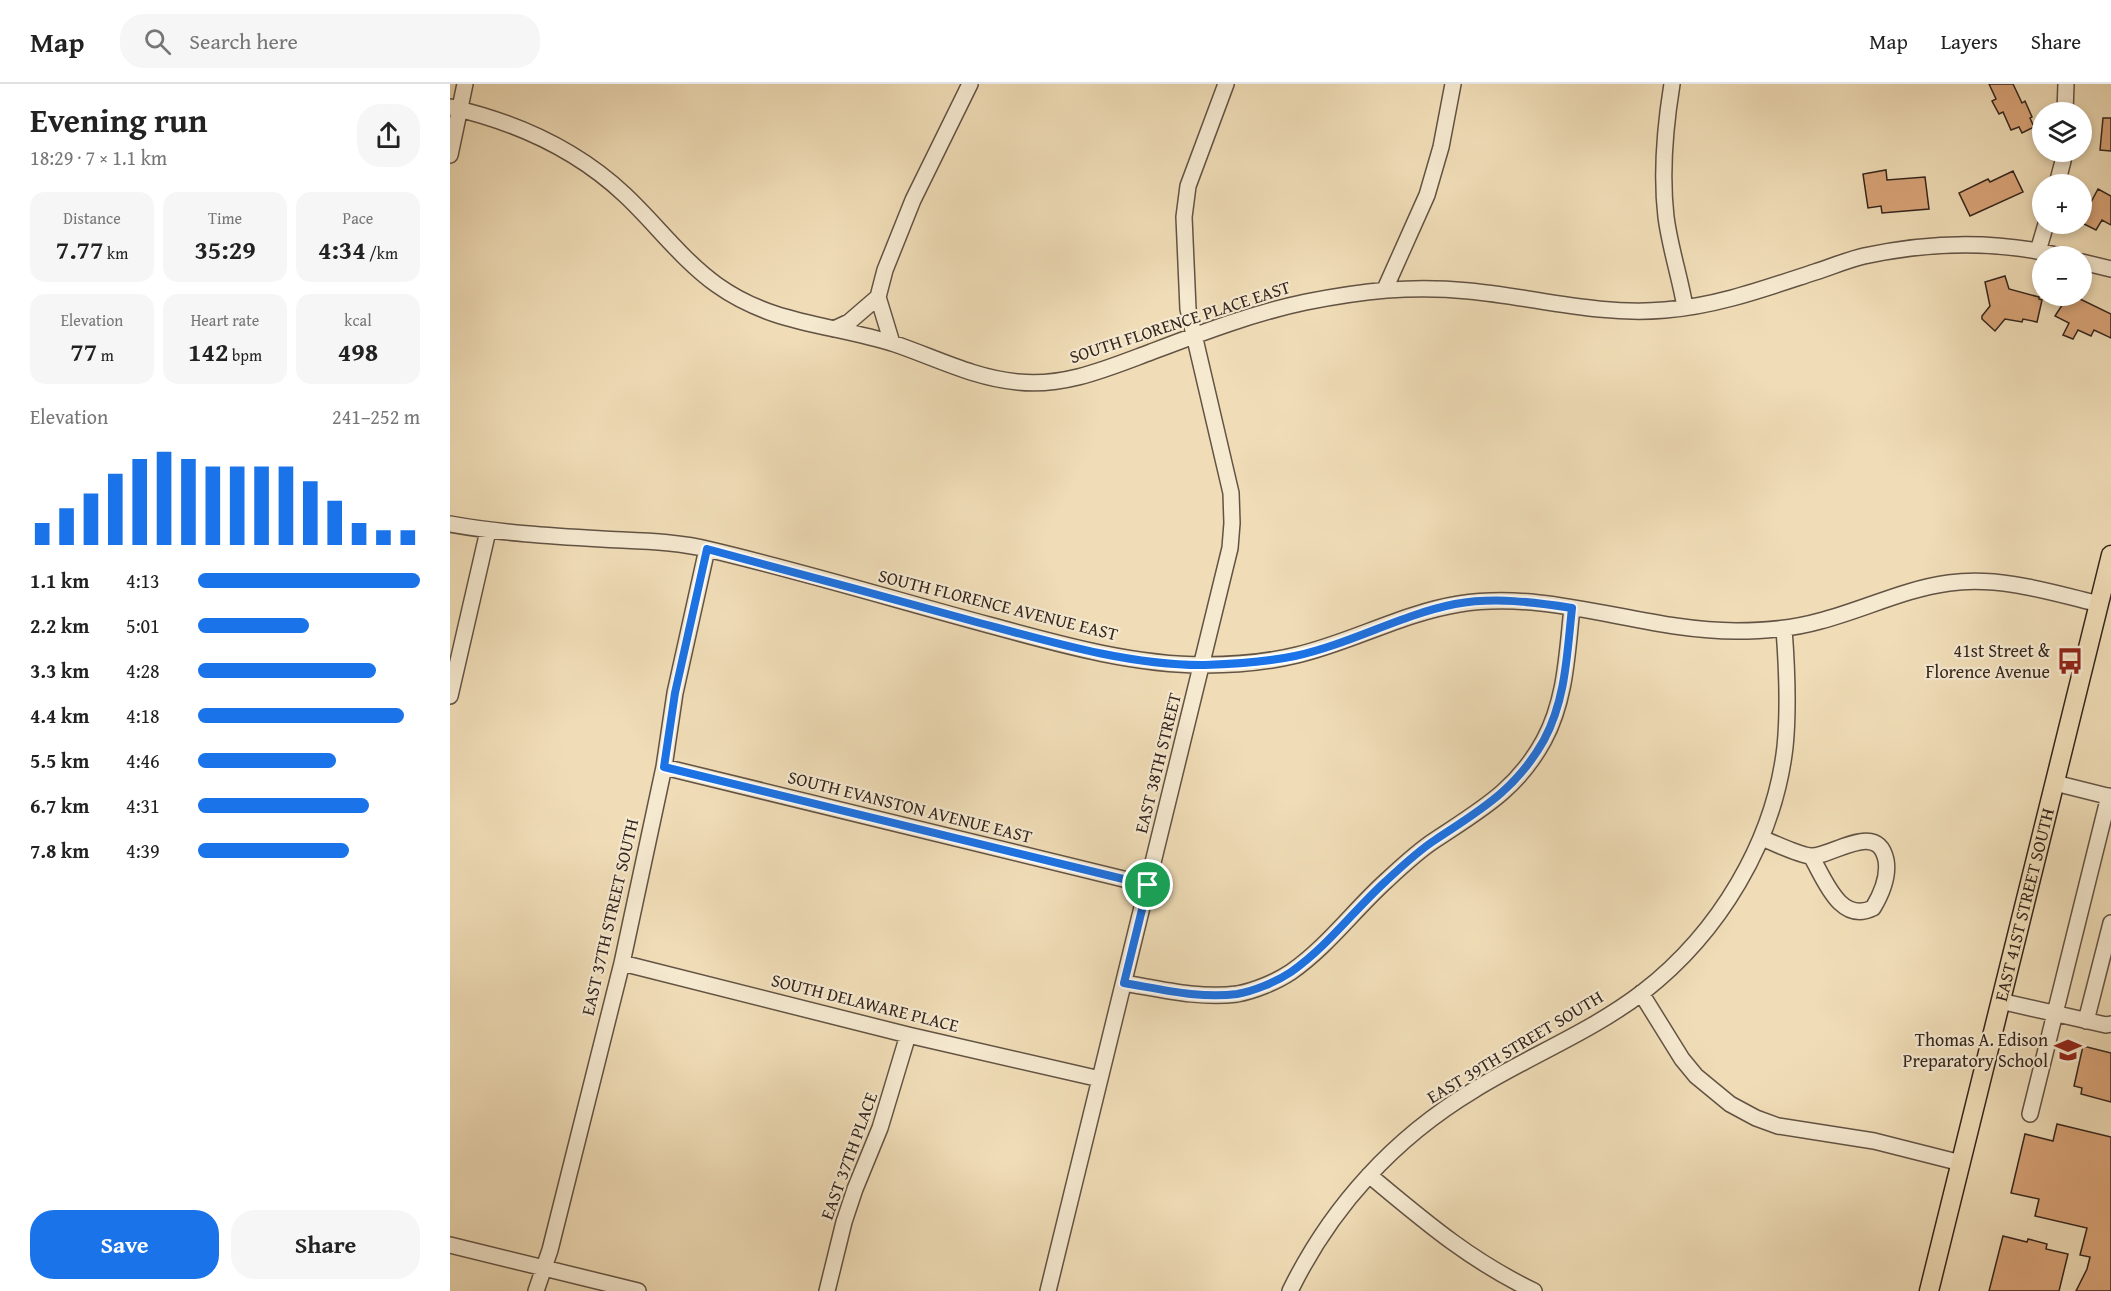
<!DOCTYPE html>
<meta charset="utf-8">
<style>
body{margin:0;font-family:"Gentium Book Plus",serif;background:#f6f6f6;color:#222;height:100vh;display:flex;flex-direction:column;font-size:22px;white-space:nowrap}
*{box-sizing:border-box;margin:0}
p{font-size:20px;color:#767676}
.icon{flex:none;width:33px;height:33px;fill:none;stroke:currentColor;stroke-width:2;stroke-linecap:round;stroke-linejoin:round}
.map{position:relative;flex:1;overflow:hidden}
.side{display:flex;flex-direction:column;background:#fff;width:450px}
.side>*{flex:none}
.tools{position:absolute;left:1582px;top:18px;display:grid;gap:12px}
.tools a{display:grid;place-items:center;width:60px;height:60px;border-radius:50%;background:#fff;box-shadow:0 3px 9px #0003;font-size:30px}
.pin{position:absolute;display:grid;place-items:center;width:51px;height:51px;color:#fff;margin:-26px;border:3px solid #fff;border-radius:50%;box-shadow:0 2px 6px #0007}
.round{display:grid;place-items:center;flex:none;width:63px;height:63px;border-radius:24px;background:#f6f6f6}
.head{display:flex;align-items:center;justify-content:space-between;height:102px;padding:0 30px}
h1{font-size:33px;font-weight:600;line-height:45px}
.figures{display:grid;grid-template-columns:repeat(3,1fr);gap:9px;height:102px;padding:6px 30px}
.figures div{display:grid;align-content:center;border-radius:15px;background:#f6f6f6;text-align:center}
.figures b{font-size:26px;font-weight:600}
.figures small{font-size:16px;font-weight:400}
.figures p{font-size:16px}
.chart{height:168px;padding:12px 30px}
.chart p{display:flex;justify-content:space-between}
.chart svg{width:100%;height:108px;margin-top:6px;stroke:#1a73e8;stroke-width:6}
.action{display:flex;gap:12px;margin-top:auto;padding:12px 30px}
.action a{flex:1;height:69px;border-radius:24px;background:#1a73e8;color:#fff;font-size:24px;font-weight:600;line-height:69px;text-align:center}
.action a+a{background:#f6f6f6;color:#222}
ul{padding:0 30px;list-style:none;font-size:20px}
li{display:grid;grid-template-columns:96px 72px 1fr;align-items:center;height:45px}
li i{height:15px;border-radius:8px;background:#1a73e8}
header{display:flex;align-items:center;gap:36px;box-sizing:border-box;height:84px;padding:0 30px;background:#fff;border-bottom:2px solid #e0e0e0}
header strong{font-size:28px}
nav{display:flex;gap:33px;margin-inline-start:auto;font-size:21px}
.search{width:420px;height:54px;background:#f6f6f6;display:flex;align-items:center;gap:15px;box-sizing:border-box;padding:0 21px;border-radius:24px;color:#767676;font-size:22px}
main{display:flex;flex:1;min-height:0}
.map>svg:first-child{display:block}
.building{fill:#d9a478;stroke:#34251e;stroke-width:1.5}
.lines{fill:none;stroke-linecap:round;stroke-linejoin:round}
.minor-casing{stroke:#635344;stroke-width:18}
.major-casing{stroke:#34251e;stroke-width:21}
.minor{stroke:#f5e9d0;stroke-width:15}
.major{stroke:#f0ddb7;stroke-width:18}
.route-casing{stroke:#fff;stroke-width:12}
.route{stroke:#1a73e8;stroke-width:8}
.labels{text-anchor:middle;stroke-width:4.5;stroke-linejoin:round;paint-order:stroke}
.street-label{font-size:18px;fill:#34251e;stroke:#f5e9d0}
.poi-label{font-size:18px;fill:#34251e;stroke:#f5e9d0;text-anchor:end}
</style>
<header>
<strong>Map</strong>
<div class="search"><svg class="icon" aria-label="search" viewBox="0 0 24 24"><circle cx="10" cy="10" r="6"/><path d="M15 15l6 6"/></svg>Search here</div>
<nav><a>Map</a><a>Layers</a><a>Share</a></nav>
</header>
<main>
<section class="side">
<div class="head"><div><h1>Evening run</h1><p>18:29 · 7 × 1.1 km</p></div><a class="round"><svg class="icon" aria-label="share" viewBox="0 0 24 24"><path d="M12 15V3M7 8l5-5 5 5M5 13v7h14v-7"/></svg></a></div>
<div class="figures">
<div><p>Distance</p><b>7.77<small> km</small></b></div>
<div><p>Time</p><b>35:29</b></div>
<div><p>Pace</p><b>4:34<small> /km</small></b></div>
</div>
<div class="figures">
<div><p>Elevation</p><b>77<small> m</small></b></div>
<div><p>Heart rate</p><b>142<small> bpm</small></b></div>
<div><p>kcal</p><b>498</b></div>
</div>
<div class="chart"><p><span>Elevation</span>241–252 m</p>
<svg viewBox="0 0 160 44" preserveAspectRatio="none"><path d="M5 44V35M15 44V29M25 44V23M35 44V15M45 44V9M55 44V6M65 44V9M75 44V12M85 44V12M95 44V12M105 44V12M115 44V18M125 44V26M135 44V35M145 44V38M155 44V38"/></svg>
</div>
<ul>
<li><b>1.1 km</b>4:13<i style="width:100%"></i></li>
<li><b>2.2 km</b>5:01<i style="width:50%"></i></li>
<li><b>3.3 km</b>4:28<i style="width:80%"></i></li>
<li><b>4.4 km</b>4:18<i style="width:93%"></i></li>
<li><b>5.5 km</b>4:46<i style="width:62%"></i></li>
<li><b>6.7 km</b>4:31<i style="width:77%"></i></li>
<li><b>7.8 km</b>4:39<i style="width:68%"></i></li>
</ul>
<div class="action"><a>Save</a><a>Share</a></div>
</section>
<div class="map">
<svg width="1661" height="1207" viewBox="0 0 1661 1207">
<rect width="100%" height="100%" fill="#f0ddb7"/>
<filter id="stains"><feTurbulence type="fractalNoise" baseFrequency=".00333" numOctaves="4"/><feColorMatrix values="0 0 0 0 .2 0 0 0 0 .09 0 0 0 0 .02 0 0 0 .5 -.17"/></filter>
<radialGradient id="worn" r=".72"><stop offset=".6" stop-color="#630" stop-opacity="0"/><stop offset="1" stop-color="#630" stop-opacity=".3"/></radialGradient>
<path class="building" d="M1539,0H1563L1572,19L1575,17L1582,33L1580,34L1584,43L1572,49L1569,43L1561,46L1553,28L1549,30L1542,17L1546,15Z
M1653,34H1661V67L1650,66Z
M1436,86L1437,96L1475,93L1479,125L1432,129L1431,122L1418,124L1413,90Z
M1563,87L1573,108L1520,132L1509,109L1538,95L1540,98Z
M1648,105L1661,112V141L1652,136L1646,146L1632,139V135Z
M1555,192L1559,205L1589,213V215L1592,216L1587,238L1573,235L1572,238L1555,235L1545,247L1532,235V232L1540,222L1535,198Z
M1618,212H1624L1661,230V254L1644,246L1641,252L1628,246L1623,255L1613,251L1619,239L1605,232Z
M1633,962L1661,969V1018L1631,1010L1632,1004L1624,1002Z
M1607,1040L1661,1053V1207H1626L1637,1185L1640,1173L1630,1171L1637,1144L1585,1132L1589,1115L1561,1109L1575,1050L1603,1057Z
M1553,1152L1577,1158L1578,1155L1597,1160L1596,1165L1618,1170L1609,1207H1539Z"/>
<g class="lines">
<defs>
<path id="minor" d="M1222,0C1215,43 1211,90 1216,133C1220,164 1230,193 1235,223
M0,23C66,38 125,64 175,111C206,140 232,176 267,201C323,241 382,240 445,260C486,274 524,294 568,298C615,303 658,284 701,268C751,249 803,229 856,218C912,207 961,201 1019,207C1084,213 1148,232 1215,226C1267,222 1316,204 1365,188C1381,183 1397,176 1414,172C1479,158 1546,156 1610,172
M1615,28L1616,0
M0,71L15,0
M1607,100L1613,77L1614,68
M1588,167L1596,140
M1632,178L1661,185
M935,205L977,111L991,63L1003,0
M428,213L442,259
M384,245L399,238L428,213L435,186L463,116L520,0
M0,440C50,449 100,452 152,455C188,457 226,457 261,466C354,488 446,516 539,541C609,560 682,581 755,581C785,581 818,578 847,571C902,558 953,529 1009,520C1102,505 1193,547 1286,547C1314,547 1342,545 1370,537C1413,526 1454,505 1499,499C1550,492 1600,508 1649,520
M0,612L38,447
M214,683L698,801
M1605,699L1661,713
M1311,754C1325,759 1346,770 1360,772C1381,774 1427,735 1436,776C1439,793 1432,809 1423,824C1390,840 1375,796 1361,772
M172,879L458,951L650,995
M674,899C710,905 750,915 787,910C804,907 826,898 841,888C877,863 904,826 936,797C951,783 968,767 985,756C1030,726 1067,706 1094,656C1116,615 1117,569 1122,524
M1191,909L1232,975L1246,992L1280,1020L1306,1034L1328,1042L1424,1057L1511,1079
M1550,917L1656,941L1661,940
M1636,937L1661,839
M1580,1030L1659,712
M919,1091C973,1136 1019,1176 1084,1207
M0,1161L188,1207
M86,1207L100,1166L172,879L214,683L225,609L257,465
M377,1207L394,1138L405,1105L430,1044L458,951
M598,1207L780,464L782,439L781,409L738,225L734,133L738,102L776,0
M840,1207C881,1123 944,1054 1024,1006C1079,972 1141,948 1193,908C1269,849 1324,758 1335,663C1339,623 1337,584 1334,545"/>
<g id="major">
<path id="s1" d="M1479,1207L1661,471"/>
</g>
</defs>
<use href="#minor" class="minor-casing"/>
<use href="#major" class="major-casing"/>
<use href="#minor" class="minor"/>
<use href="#major" class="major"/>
</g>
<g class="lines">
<defs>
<path id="route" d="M257,465C344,488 432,512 519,536C594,556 678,582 755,581C785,580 816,578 845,572C900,560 950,531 1005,520C1045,513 1083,518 1122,524C1117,569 1116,615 1094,656C1066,706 1030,726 985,756C968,767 951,783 936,797C904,826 877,863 841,888C826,898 804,907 787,910C750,915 710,905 674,899L698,801L214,683L225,609Z"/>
</defs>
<use href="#route" class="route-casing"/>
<use href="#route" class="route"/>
</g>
<defs>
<symbol id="bus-bare" viewBox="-9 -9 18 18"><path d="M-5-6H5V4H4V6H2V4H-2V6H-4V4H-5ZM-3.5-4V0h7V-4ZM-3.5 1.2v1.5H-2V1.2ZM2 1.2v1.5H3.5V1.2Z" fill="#8f2418" stroke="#f5e9d0" stroke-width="2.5" paint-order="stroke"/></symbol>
<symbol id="school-bare" viewBox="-9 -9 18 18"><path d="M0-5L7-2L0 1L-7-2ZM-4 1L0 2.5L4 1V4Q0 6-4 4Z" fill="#8f2418" stroke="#f5e9d0" stroke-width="2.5" paint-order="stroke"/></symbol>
</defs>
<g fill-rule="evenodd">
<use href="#bus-bare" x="1601" y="558" width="38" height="38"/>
<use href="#school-bare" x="1599" y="947" width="38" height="38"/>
</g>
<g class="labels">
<g class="street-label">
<text transform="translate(730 238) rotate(-18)" y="6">SOUTH FLORENCE PLACE EAST</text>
<text transform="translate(548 521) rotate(14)" y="6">SOUTH FLORENCE AVENUE EAST</text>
<text transform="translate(708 679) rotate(-76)" y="6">EAST 38TH STREET</text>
<text transform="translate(460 723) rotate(14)" y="6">SOUTH EVANSTON AVENUE EAST</text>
<text dy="6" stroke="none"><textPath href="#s1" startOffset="398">EAST 41ST STREET SOUTH</textPath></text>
<text transform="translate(160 833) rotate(-77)" y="6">EAST 37TH STREET SOUTH</text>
<text transform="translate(415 919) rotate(14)" y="6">SOUTH DELAWARE PLACE</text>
<text transform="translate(1065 963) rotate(-31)" y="6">EAST 39TH STREET SOUTH</text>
<text transform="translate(399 1072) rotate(-70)" y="6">EAST 37TH PLACE</text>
</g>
<g class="poi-label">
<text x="1600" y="573">41st Street &amp;<tspan x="1600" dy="21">Florence Avenue</tspan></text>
<text x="1598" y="962">Thomas A. Edison<tspan x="1598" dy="21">Preparatory School</tspan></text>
</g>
</g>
<rect width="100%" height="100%" filter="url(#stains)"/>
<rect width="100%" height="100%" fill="url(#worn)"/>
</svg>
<div class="tools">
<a><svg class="icon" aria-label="layers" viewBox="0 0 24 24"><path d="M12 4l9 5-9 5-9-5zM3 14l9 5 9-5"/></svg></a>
<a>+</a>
<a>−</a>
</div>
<div class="pin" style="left:698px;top:801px;background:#1e9e55"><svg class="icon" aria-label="arrive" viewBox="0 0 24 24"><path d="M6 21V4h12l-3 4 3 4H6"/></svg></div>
</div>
</main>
